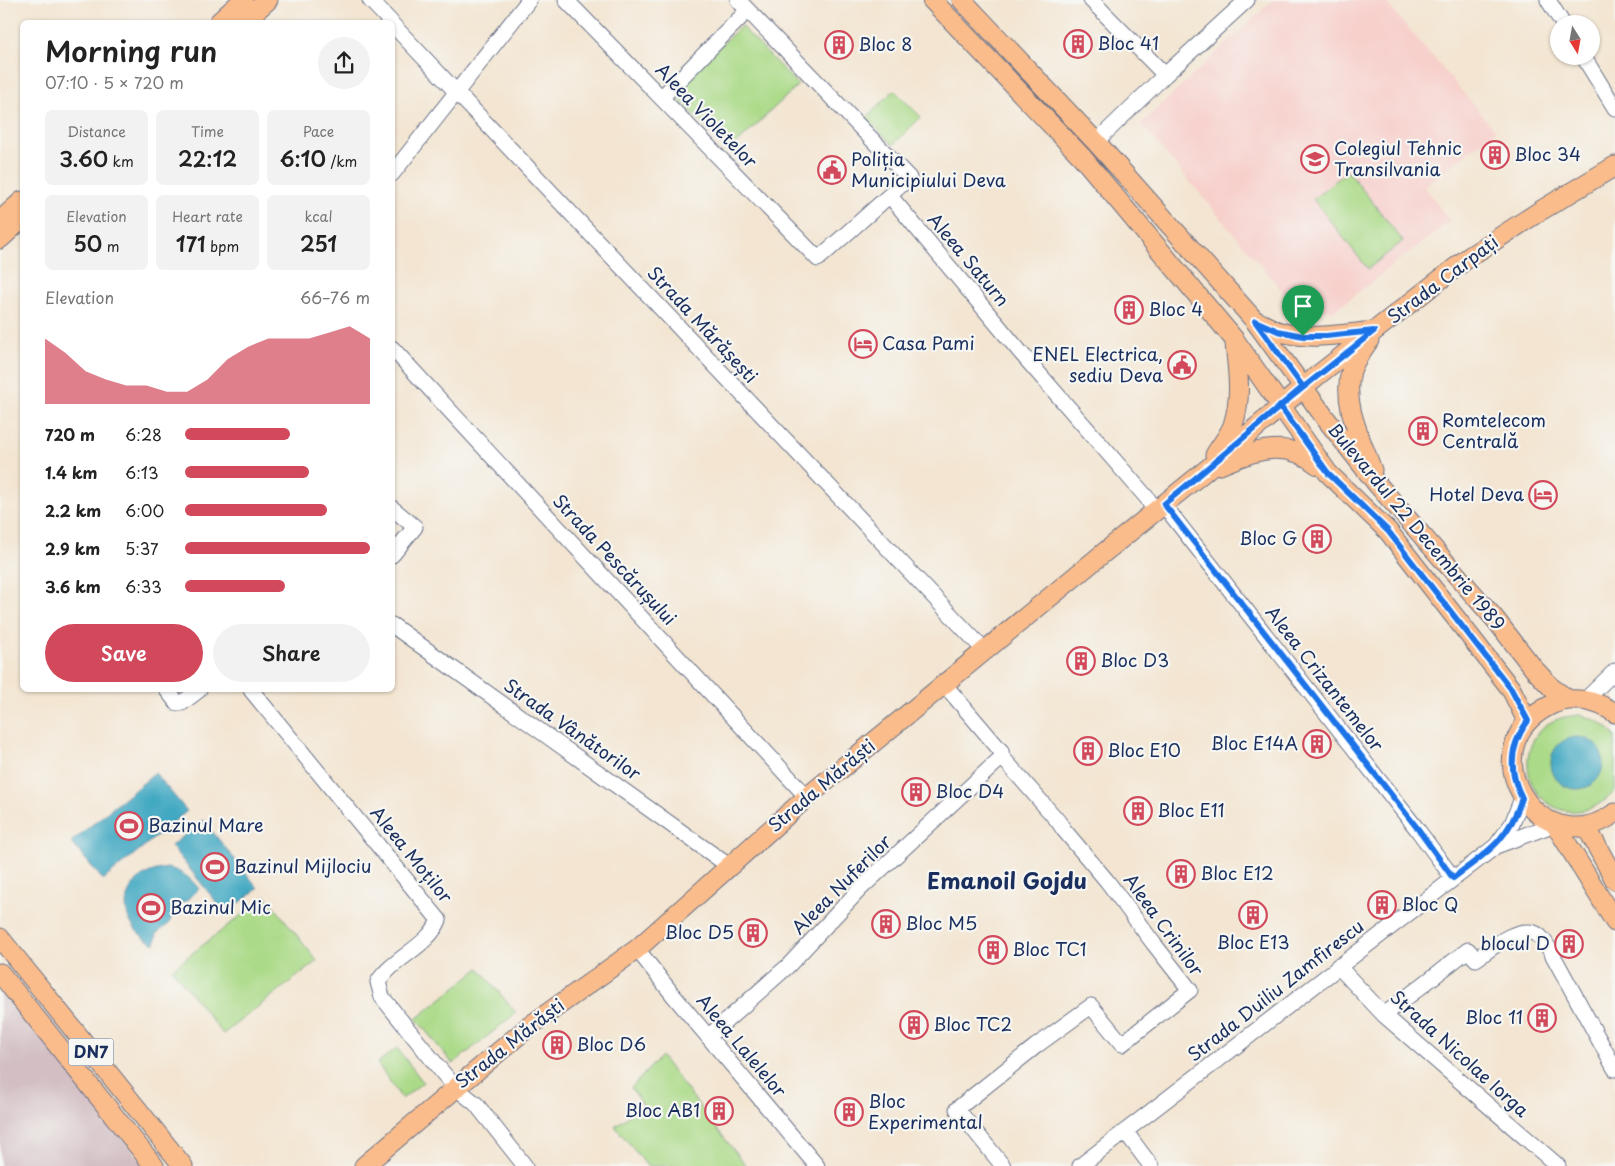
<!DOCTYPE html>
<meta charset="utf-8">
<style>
body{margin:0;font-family:"Playpen Sans",sans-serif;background:#f2f2f2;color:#222;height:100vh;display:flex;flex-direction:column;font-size:19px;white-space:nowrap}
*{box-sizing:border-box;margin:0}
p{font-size:16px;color:#767676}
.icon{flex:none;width:28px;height:28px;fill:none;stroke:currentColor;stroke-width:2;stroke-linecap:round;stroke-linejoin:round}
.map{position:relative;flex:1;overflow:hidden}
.panel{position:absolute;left:20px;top:20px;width:375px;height:672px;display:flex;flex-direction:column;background:#fff;border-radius:8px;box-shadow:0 1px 4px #0004}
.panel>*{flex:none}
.needle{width:32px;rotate:169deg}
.buttons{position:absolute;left:1550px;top:15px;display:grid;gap:10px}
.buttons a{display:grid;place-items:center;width:50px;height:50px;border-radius:50%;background:#fff;box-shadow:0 1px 4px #0004;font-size:25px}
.pin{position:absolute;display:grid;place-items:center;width:42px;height:42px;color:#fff;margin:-51px -21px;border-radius:50% 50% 50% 0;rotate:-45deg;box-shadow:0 0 5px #0007}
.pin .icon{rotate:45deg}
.round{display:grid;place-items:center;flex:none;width:52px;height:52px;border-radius:26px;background:#f2f2f2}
.summary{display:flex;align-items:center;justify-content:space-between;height:85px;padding:0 25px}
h1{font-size:28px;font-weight:600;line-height:38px}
.stats{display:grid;grid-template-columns:repeat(3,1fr);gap:8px;height:85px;padding:5px 25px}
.stats div{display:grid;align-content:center;border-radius:8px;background:#f2f2f2;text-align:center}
.stats b{font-size:21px;font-weight:600}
.stats small{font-size:14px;font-weight:400}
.stats p{font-size:14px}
.chart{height:140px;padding:10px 25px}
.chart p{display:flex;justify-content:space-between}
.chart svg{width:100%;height:90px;margin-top:5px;fill:#d1495b;opacity:.7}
.button{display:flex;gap:10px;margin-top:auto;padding:10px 25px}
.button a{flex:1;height:58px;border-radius:30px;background:#d1495b;color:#fff;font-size:20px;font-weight:600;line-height:58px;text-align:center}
.button a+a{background:#f2f2f2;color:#222}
ul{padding:0 25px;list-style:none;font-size:16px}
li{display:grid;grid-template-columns:80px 60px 1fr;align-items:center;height:38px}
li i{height:12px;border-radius:6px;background:#d1495b}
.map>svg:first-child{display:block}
.built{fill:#f7d0cc}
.industrial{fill:#d2bec3}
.green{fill:#abda88;stroke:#638473}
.water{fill:#42a9c2;stroke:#2e6c90}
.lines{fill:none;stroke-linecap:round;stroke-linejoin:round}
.minor-casing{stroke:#676f86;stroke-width:17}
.major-casing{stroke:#676f86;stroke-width:21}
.minor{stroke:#fff;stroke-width:15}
.major{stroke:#fabc8b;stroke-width:19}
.route-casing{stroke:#fff;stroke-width:10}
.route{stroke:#1a73e8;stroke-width:6}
.labels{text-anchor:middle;stroke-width:4.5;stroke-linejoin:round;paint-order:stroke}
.shield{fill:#f6f6f2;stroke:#5d6b8a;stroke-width:1}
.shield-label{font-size:16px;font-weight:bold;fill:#1b2f5e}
.poi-label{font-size:18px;fill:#1b2f5e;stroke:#f6f6f2;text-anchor:start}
.street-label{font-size:18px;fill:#1b2f5e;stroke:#f6f6f2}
.district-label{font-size:22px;font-weight:bold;fill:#1b2f5e;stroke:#f6f6f2}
</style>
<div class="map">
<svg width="1615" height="1166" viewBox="0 0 1615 1166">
<rect width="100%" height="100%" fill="#f6f6f2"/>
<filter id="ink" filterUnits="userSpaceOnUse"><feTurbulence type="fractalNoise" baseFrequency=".02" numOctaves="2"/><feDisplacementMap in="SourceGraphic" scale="10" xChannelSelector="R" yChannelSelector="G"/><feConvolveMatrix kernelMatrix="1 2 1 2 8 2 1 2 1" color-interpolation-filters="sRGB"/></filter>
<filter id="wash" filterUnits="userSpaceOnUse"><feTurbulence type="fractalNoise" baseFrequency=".0096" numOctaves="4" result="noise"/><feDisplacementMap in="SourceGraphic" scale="20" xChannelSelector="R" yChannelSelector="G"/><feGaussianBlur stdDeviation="1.12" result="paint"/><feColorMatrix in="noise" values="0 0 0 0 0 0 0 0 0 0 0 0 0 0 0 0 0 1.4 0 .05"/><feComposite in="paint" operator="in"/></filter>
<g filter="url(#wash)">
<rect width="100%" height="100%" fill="#f3e5d1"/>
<path class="built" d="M1273,0H1384L1496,131L1424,186L1450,221L1334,311L1295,306L1141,124Z"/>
<path class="industrial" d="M0,984L145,1166H0Z"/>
<path class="green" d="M741,26L798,85L729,151L672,92Z
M894,90L921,117L893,145L866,118Z
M1348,171L1403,241L1368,269L1313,199Z
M1581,715C1595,719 1606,724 1615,736V791C1594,815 1557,821 1536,791C1521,770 1527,734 1551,722C1561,717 1570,716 1581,715Z
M266,896L317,961L223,1034L172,969Z
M479,968L516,1013L453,1064L416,1019Z
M397,1048L423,1082L402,1099L377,1063Z
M661,1056L746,1166H647L615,1126L643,1105L631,1088Z"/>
<path class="water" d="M1551 763a26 26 0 1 1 52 0a26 26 0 1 1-52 0Z
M155,773L187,811L103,880L71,842Z
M203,820L258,888L226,914L171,846Z
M169,868C183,872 191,878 199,889L186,902L179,903L174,910L169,924L157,933L155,944C110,923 120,871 169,868Z"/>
</g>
<g filter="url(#ink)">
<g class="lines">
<defs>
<path id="minor" d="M370,0L391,22
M566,0L818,259L909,178L738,0
M1091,0L1165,75
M1548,0L1563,24
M392,24L985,651
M1583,56L1615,108
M662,97L748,10
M1096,142L1165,75L1247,0
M392,174L529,0
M890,196L1021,353L1148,499L1154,512
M392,348L807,797
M1163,504L1417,829L1453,878
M392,508L415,527L392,555
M392,625L729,866
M944,684L1001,751L1002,757L1058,821L1064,830L1107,881L1154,944L1190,990L1122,1044L1091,1006L1036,1046L957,1109L1003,1166
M167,690L177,703H182L199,690
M251,690L439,920C428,947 394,957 378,982L382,997L443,1073L455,1087L476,1104L525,1166
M1585,700L1615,671
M1496,846L1555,824
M637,949L673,995L817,1166
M1338,966L1384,1015L1558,1166
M1384,1015L1468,950L1476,959C1491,949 1514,927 1534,933C1541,935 1546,944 1550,950L1615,1069
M708,1037L788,966L861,888L1002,757
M1125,1131L1151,1166
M1080,1166L1496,846L1512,824L1522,798"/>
<path id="major" d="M932,0L1082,157L1234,339L1328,473L1388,531L1511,689L1527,721
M962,0L1096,142L1255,321L1326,419L1377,484L1495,619L1534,669L1552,688L1569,700
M219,22L243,0
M243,22L268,0
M0,221L22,201
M0,239L22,219
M1256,321C1263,324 1270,328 1277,331C1308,341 1343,334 1374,331
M1369,340C1363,350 1354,360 1351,371C1342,404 1361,439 1372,470
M1215,455C1220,446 1229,436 1233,425C1242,397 1238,372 1235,344
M1220,465C1254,451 1286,438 1318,465
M1615,713C1596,700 1572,695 1551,705C1465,746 1539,868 1615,813
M1555,824L1615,922
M1586,826L1615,880
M0,938L183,1166
M0,973L154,1166
M364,1166L527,1028L637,949L807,797L1106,551L1205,471L1318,375L1469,257L1540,211L1615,166"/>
</defs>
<use href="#minor" class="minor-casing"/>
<use href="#major" class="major-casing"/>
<use href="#minor" class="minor"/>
<use href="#major" class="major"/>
</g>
</g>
<g class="lines" filter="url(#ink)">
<defs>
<path id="route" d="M1303,336L1278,331L1255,321L1303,387C1257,426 1211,466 1164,504L1418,829L1453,878C1486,853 1509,840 1522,798C1508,771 1509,746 1528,721L1511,689L1388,531L1328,473L1280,406L1374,331L1326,336H1303"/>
</defs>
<use href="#route" class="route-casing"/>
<use href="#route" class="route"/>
</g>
<defs>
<symbol id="building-ring" viewBox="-11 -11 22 22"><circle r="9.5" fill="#f6f6f2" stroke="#d1495b" stroke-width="1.5"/><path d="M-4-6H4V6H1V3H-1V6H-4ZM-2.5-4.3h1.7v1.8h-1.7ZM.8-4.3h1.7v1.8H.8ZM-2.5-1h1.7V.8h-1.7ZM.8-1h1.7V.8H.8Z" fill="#d1495b"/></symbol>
<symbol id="university-ring" viewBox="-11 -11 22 22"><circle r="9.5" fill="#f6f6f2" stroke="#d1495b" stroke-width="1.5"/><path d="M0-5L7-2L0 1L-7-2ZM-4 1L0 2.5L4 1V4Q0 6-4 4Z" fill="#d1495b"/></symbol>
<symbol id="civic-ring" viewBox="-11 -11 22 22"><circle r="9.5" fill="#f6f6f2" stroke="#d1495b" stroke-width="1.5"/><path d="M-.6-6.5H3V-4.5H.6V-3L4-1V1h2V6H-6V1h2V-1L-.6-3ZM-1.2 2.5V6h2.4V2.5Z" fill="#d1495b"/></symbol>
<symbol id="hotel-ring" viewBox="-11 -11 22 22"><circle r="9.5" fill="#f6f6f2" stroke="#d1495b" stroke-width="1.5"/><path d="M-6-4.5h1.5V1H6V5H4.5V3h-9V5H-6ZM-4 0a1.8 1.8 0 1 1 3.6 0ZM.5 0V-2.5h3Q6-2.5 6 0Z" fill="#d1495b"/></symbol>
<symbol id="stadium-ring" viewBox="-11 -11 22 22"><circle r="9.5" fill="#f6f6f2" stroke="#d1495b" stroke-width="1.5"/><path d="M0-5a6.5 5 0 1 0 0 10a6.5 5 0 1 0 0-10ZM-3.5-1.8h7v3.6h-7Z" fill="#d1495b"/></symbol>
</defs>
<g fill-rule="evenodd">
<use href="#building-ring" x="1062" y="28" width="32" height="32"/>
<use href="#building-ring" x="823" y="29" width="32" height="32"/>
<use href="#building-ring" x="1479" y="139" width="32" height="32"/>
<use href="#university-ring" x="1299" y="143" width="32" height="32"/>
<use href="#civic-ring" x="816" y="154" width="32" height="32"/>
<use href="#building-ring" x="1113" y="294" width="32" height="32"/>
<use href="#hotel-ring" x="847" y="328" width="32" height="32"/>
<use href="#civic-ring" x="1166" y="349" width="32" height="32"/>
<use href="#building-ring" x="1407" y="415" width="32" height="32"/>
<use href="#hotel-ring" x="1527" y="479" width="32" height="32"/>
<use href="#building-ring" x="1301" y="523" width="32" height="32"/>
<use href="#building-ring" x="1065" y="645" width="32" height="32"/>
<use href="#building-ring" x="1301" y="728" width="32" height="32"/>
<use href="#building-ring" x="1072" y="735" width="32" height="32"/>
<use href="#building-ring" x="900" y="776" width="32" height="32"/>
<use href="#building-ring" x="1122" y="795" width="32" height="32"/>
<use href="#stadium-ring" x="113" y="810" width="32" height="32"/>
<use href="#stadium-ring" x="199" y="851" width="32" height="32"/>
<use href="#building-ring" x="1165" y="858" width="32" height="32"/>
<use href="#building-ring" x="1366" y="889" width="32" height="32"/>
<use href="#stadium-ring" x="135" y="892" width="32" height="32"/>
<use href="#building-ring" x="1237" y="899" width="32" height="32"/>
<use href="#building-ring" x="870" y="908" width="32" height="32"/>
<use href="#building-ring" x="737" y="917" width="32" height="32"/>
<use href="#building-ring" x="1553" y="928" width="32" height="32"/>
<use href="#building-ring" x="977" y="934" width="32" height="32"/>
<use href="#building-ring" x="1526" y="1002" width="32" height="32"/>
<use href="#building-ring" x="898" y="1009" width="32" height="32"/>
<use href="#building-ring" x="541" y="1029" width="32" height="32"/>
<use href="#building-ring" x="703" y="1095" width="32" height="32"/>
<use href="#building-ring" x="833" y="1096" width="32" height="32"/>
</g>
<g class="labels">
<rect class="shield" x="68.5" y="1038.5" width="45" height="27" rx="4"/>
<g class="shield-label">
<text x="91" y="1058">DN7</text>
</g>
<g class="poi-label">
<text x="1097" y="50">Bloc 41</text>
<text x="858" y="51">Bloc 8</text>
<text x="1334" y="155">Colegiul Tehnic<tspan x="1334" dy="21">Transilvania</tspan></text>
<text x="1514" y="161">Bloc 34</text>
<text x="851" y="166">Poliția<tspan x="851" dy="21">Municipiului Deva</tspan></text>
<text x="1148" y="316">Bloc 4</text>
<text x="882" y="350">Casa Pami</text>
<text x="1163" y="361" text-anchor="end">ENEL Electrica,<tspan x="1163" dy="21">sediu Deva</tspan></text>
<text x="1442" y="427">Romtelecom<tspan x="1442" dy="21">Centrală</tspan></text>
<text x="1524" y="501" text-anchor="end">Hotel Deva</text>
<text x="1298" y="545" text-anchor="end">Bloc G</text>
<text x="1100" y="667">Bloc D3</text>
<text x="1298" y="750" text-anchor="end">Bloc E14A</text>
<text x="1107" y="757">Bloc E10</text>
<text x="935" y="798">Bloc D4</text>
<text x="1157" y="817">Bloc E11</text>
<text x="148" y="832">Bazinul Mare</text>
<text x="234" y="873">Bazinul Mijlociu</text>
<text x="1200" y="880">Bloc E12</text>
<text x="1401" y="911">Bloc Q</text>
<text x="170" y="914">Bazinul Mic</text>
<text x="905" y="930">Bloc M5</text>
<text x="734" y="939" text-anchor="end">Bloc D5</text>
<text x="1253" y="949" text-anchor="middle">Bloc E13</text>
<text x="1550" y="950" text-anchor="end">blocul D</text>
<text x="1012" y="956">Bloc TC1</text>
<text x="1523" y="1024" text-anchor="end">Bloc 11</text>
<text x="933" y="1031">Bloc TC2</text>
<text x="576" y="1051">Bloc D6</text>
<text x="868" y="1108">Bloc<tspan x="868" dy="21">Experimental</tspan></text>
<text x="700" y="1117" text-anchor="end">Bloc AB1</text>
</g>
<g class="street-label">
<text transform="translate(706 116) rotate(46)" y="6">Aleea Violetelor</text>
<text transform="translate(968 260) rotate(50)" y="6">Aleea Saturn</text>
<text transform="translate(1443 280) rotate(-37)" y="6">Strada Carpați</text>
<text transform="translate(702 325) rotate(47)" y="6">Strada Mărășești</text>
<text transform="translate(1416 527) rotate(50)" y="6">Bulevardul 22 Decembrie 1989</text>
<text transform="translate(614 560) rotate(47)" y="6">Strada Pescărușului</text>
<text transform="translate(1324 679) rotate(52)" y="6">Aleea Crizantemelor</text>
<text transform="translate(572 730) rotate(35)" y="6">Strada Vânătorilor</text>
<text transform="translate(822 786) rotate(-40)" y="6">Strada Mărăști</text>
<text transform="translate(411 855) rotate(51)" y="6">Aleea Moților</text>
<text transform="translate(842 885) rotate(-45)" y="6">Aleea Nuferilor</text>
<text transform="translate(1163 925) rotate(54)" y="6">Aleea Crinilor</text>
<text transform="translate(1276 991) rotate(-38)" y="6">Strada Duiliu Zamfirescu</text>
<text transform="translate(510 1044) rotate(-38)" y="6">Strada Mărăști</text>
<text transform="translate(741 1046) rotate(50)" y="6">Aleea Lalelelor</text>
<text transform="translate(1459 1054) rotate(42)" y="6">Strada Nicolae Iorga</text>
</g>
<g class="district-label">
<text x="1007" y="889">Emanoil Gojdu</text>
</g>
</g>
</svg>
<div class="buttons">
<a><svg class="needle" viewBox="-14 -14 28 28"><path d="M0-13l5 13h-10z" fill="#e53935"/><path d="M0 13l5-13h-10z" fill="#767676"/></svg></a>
</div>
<div class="pin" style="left:1303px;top:336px;background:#1e9e55"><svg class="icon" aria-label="arrive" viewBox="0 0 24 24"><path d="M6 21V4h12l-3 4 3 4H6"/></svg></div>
<section class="panel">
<div class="summary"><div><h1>Morning run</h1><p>07:10 · 5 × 720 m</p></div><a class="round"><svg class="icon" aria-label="share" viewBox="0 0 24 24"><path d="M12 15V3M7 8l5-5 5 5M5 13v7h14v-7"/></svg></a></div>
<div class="stats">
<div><p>Distance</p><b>3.60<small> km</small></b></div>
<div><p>Time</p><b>22:12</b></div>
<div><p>Pace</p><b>6:10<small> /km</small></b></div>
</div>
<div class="stats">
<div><p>Elevation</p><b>50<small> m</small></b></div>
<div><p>Heart rate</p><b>171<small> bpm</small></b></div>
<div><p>kcal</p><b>251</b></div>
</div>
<div class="chart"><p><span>Elevation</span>66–76 m</p>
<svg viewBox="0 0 160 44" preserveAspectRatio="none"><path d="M0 44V12L10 19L20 28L30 32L40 35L50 35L60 38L70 38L80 32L90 22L100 16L110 12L120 12L130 12L140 9L150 6L160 12V44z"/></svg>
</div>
<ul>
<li><b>720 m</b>6:28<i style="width:57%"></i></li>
<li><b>1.4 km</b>6:13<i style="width:67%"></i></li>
<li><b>2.2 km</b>6:00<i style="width:77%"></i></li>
<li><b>2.9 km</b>5:37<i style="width:100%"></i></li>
<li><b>3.6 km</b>6:33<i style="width:54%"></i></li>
</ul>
<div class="button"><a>Save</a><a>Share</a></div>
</section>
</div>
